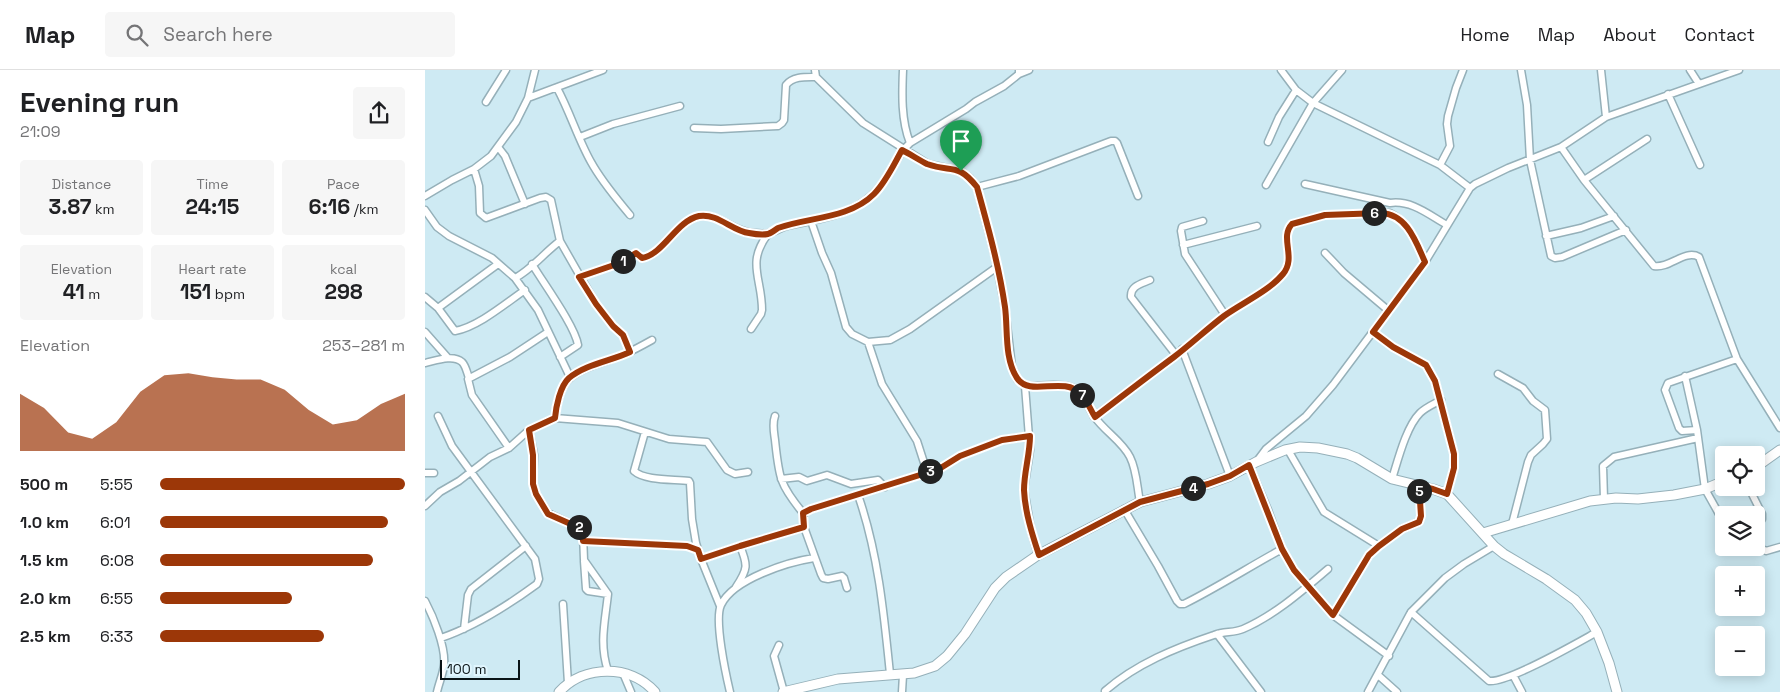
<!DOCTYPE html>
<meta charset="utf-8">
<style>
body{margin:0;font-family:"Space Grotesk",sans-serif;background:#f6f6f6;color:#202124;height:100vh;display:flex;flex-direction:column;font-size:19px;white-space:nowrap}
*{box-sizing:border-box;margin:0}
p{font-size:16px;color:#757577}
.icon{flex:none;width:28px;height:28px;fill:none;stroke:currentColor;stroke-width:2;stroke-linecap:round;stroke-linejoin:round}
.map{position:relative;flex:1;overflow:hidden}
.sheet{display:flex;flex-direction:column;background:#fff;width:425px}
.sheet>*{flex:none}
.buttons{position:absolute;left:1290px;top:376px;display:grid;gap:10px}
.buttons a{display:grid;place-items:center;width:50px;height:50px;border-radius:5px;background:#fff;box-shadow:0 2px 12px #0003;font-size:25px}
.scale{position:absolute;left:15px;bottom:12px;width:80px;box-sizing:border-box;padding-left:5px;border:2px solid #0a1417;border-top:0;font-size:14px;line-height:18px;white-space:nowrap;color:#0a1417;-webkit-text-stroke:4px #e0f6fe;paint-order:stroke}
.pin{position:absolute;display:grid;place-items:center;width:42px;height:42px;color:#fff;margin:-51px -21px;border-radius:50% 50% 50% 0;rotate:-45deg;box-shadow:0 0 5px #0007}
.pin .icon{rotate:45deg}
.km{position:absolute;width:25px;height:25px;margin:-12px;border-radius:50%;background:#222;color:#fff;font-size:14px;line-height:25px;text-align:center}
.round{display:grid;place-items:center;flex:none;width:52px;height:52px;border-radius:5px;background:#f6f6f6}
.summary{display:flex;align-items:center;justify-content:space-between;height:85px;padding:0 20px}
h1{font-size:28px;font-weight:600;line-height:38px}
.stats{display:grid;grid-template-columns:repeat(3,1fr);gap:8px;height:85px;padding:5px 20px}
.stats div{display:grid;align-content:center;border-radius:5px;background:#f6f6f6;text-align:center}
.stats b{font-size:21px;font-weight:600}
.stats small{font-size:14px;font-weight:400}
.stats p{font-size:14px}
.chart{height:140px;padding:10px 20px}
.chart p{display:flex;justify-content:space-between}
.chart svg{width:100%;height:90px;margin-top:5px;fill:#9c3708;opacity:.7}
ul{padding:0 20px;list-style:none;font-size:16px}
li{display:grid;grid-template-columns:80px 60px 1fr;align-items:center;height:38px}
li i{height:12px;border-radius:6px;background:#9c3708}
header{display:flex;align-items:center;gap:30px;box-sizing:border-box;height:70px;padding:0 25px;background:#fff;border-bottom:1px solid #e0e0e0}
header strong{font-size:24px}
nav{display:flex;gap:28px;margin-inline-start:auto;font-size:18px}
.search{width:350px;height:45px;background:#f6f6f6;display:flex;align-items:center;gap:12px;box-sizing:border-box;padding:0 18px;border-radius:5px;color:#757577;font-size:19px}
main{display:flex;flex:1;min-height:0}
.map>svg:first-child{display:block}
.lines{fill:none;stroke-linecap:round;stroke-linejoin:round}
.street-casing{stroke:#95b0b9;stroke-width:9}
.secondary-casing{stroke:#95b0b9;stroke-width:11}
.street{stroke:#fff;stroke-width:6}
.secondary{stroke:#fff;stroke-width:9}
.route-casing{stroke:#fff;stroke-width:10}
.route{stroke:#9c3708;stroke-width:6}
</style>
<header>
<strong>Map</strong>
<div class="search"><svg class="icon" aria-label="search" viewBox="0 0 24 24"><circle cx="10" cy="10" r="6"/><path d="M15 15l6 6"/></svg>Search here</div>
<nav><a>Home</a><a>Map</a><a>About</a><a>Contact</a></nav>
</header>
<main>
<section class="sheet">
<div class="summary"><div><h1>Evening run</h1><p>21:09</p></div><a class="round"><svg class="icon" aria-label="share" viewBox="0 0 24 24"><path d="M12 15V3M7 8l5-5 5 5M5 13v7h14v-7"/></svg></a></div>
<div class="stats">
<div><p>Distance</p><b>3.87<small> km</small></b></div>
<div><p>Time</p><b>24:15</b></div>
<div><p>Pace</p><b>6:16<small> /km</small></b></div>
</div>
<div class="stats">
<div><p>Elevation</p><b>41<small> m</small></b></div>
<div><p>Heart rate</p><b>151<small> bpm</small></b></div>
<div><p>kcal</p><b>298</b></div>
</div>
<div class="chart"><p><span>Elevation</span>253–281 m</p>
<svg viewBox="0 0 160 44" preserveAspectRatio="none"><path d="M0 44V16L10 23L20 35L30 38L40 30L50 15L60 7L70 6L80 8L90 9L100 9L110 14L120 24L130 31L140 29L150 21L160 16V44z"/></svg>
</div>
<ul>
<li><b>500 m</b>5:55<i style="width:100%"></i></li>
<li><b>1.0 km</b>6:01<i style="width:93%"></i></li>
<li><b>1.5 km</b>6:08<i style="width:87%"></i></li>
<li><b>2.0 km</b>6:55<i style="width:54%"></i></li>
<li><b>2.5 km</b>6:33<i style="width:67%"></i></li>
</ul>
</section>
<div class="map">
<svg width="1355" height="622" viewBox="0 0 1355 622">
<rect width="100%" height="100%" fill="#ceeaf3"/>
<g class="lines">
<defs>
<path id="street" d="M390,0L391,7L438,53L503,94L536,101L545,108L552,117L570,186L580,238L587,297L592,309L600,316C614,317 631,312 646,317C659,321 662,336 669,346C679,361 697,371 705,387C712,401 712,417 715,432
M478,0C477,24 476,50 485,73
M856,0L871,20L888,33L1015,95L1045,118
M1096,0L1102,35L1105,90L1126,186L1130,188L1137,187L1201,160
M1176,0L1181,47
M1265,0L1274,14
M594,4L604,0
M132,18C145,42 153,69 166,92C177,112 191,128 205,145
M1243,24L1275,95
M103,28L178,0
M61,32L81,0
M269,58L296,59L353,56L357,53L359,50L361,15C368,6 381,7 391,7
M155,67L188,54L255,36
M843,72L854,47L871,20
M73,77L80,86L100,134
M1136,77L1159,110L1229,196C1244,199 1260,179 1274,187L1312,289L1355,358
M1015,95L1025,76L1022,54L1023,46L1031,18L1038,0
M49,99L54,116L55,143L61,148L115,128L121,127L126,130L135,171L171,234L188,256L198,265L205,282
M1159,110L1222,69
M880,114L965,133C987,130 1004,145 1022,155
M841,115L888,33L917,0
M552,117L594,106L686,71H690L692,73L713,126
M0,126L27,110L49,99L66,86L91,52L103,28L110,0
M0,140L12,157L24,166L67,188L90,208L113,240L145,307
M386,151L397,183L406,203L421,257L427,264L443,272L465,270L485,259L572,197
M778,151L757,157L756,161L760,184L800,245
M1121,166L1156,158L1189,146
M758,175L832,156
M900,183L919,203L964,241
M107,194C119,214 150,256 153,275L135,287
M154,207L195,193L211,183L217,188C239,184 252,150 275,146C294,143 310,163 329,163C333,163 340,164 344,163C350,162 355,158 362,156C390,150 425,146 447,125C464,111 469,87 485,73L541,39L550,32L579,16L594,4V0
M90,208C106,200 120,182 135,171
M725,210C716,214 705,216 706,227L751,285
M0,227L13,238L30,261C53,257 81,233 100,220
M13,238L73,194
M326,259L336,244L337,240C337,208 321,193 343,164
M0,262L23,288
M948,262L968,277L1001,295L1010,311L1029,384V398L1022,424
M443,272L457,314L492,371L502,402
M757,279L805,406
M0,293C10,291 28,284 37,292C41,296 42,303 44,308
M1073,304L1098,318L1108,331L1120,340L1122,369L1118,374L1106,385L1103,392L1087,454
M1260,306L1272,360L1280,419L1299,453
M600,316L605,380L599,419L606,460L613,485
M13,346L27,376L110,489L114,509L112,514C82,536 51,556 16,568
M350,346C347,354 349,362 350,370C354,407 354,414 378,443
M669,347C696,327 722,307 749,287C766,274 782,259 799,246C818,232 843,222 858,204C872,187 854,167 867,154L900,145L965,143C984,152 992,174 1000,192
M130,348L193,353L244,369L282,372L302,400L310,404L323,402
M104,360L109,385L108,414L111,424L123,443L157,459L158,464L159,490L183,524C180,552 174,574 183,601
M1272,360L1257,361L1254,358L1240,320L1243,313L1312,289
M220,362L209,401C220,411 249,409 264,411L265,413L267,449L271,473L276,489L295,536
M84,378L47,325L43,309L85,287L123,262
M863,380L899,442L954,476
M832,391L841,379L881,346L908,315L1000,192L1045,118L1050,114L1083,98L1136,77L1181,47L1314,0
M824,395L843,440L857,479L869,500L908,545L964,586
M0,403H9
M356,409L374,407L382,411L402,405L426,414L453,410L460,417
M967,409C973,390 981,357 995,343C1001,337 1009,334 1016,330
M1324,418L1337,444V449L1331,459
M433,425C453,482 459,544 465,604
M1179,429L1178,396L1189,387L1273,368
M0,436L15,422L34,411L65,387L84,378L104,360L130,348C131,337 135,317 144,309C156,297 184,291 200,284C209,280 218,275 227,270
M699,439L733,496L752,531L755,534H759C793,517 824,497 857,479
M158,471L262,476L273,480
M1331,476L1341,481L1355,477
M276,489L315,476L379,457
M159,491L161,519L163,521L183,524
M311,517C323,499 323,495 315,476
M422,518L419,508L417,506L403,509L398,508L396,504L379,457L378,443L386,439L514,399L535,386L577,370L605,366
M0,531C8,546 21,577 19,595C18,604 14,613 12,622
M138,534L143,613
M986,542L1064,611C1083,613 1152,573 1172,562
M908,545L944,485L954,476L977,459L994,452L996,446L994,416
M39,559L43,525L46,519L101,476
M792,564L836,622
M354,575L349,586L359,622
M198,603L206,622
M953,605L972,622
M1088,605L1097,622
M680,621C711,594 750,578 789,565C799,561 809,563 818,559C850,545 877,521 903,499
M305,622C301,605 289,550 296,535C308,509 363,492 389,488
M477,622L478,605
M943,622L986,542L1020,508L1039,494L1069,476"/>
<path id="secondary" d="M1331,397L1355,380
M1058,463L1165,431L1191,428L1213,429L1249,425L1280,419L1299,411
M134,622C159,595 205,594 230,622
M358,622L413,609L489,603L510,596L522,586L540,564L570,518L581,507L613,485L715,432L783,414L805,406L831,392L860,380L875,377L893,378L922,384L932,388L967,409L1008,419L1022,424L1069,476L1079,484L1121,509L1150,530L1161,543L1172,562L1184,593L1192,622"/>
</defs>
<use href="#street" class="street-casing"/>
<use href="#secondary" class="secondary-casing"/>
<use href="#street" class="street"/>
<use href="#secondary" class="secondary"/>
</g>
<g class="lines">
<defs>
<path id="route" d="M477,80C485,84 494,90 502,94C527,103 532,92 552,117C563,157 574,196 580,237C583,259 579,288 592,308C605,328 638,305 656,324C662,330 665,339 670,347C696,327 722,307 749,287C766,274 782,259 799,246C817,233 844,221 858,204C872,187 854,168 867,154L900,145L956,143C982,144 991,172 1000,192L948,262L968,277L1001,295L1010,311L1029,384V398L1022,424L1008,419L994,416L996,446L994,452L977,459L954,476L944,485L908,545L869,500L857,479L824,395L805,406L783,414L715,432L614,485C607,464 600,442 599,420C599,402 605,384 605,366L577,370L535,386L514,399L386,439L378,443L379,457L315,476L276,489L273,480L262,476L158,471L157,459L123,444L111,424L108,414V385L104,360L130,348C131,337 135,316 144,308C161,294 186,291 205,282L198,265L188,256L171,234L154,207L195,193L211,183L217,188C239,184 251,151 274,146C293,143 307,161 324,163C329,164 338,165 343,164C346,163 350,160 353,158C384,147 424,149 449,124C461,112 469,94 477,80Z"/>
</defs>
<use href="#route" class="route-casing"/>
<use href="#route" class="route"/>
</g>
</svg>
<div class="buttons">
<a><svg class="icon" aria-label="locate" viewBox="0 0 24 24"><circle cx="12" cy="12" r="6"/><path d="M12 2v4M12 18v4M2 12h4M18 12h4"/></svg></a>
<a><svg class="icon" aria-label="layers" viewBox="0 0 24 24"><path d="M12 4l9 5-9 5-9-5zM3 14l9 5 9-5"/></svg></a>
<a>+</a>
<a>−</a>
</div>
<div class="scale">100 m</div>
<div class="pin" style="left:536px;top:101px;background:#1e9e55"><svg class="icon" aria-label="arrive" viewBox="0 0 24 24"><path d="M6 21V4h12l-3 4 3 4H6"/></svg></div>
<b class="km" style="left:198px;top:191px">1</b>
<b class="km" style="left:154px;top:457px">2</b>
<b class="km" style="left:505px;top:401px">3</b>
<b class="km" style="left:768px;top:418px">4</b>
<b class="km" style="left:994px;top:421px">5</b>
<b class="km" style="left:949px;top:143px">6</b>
<b class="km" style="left:657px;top:325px">7</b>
</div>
</main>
